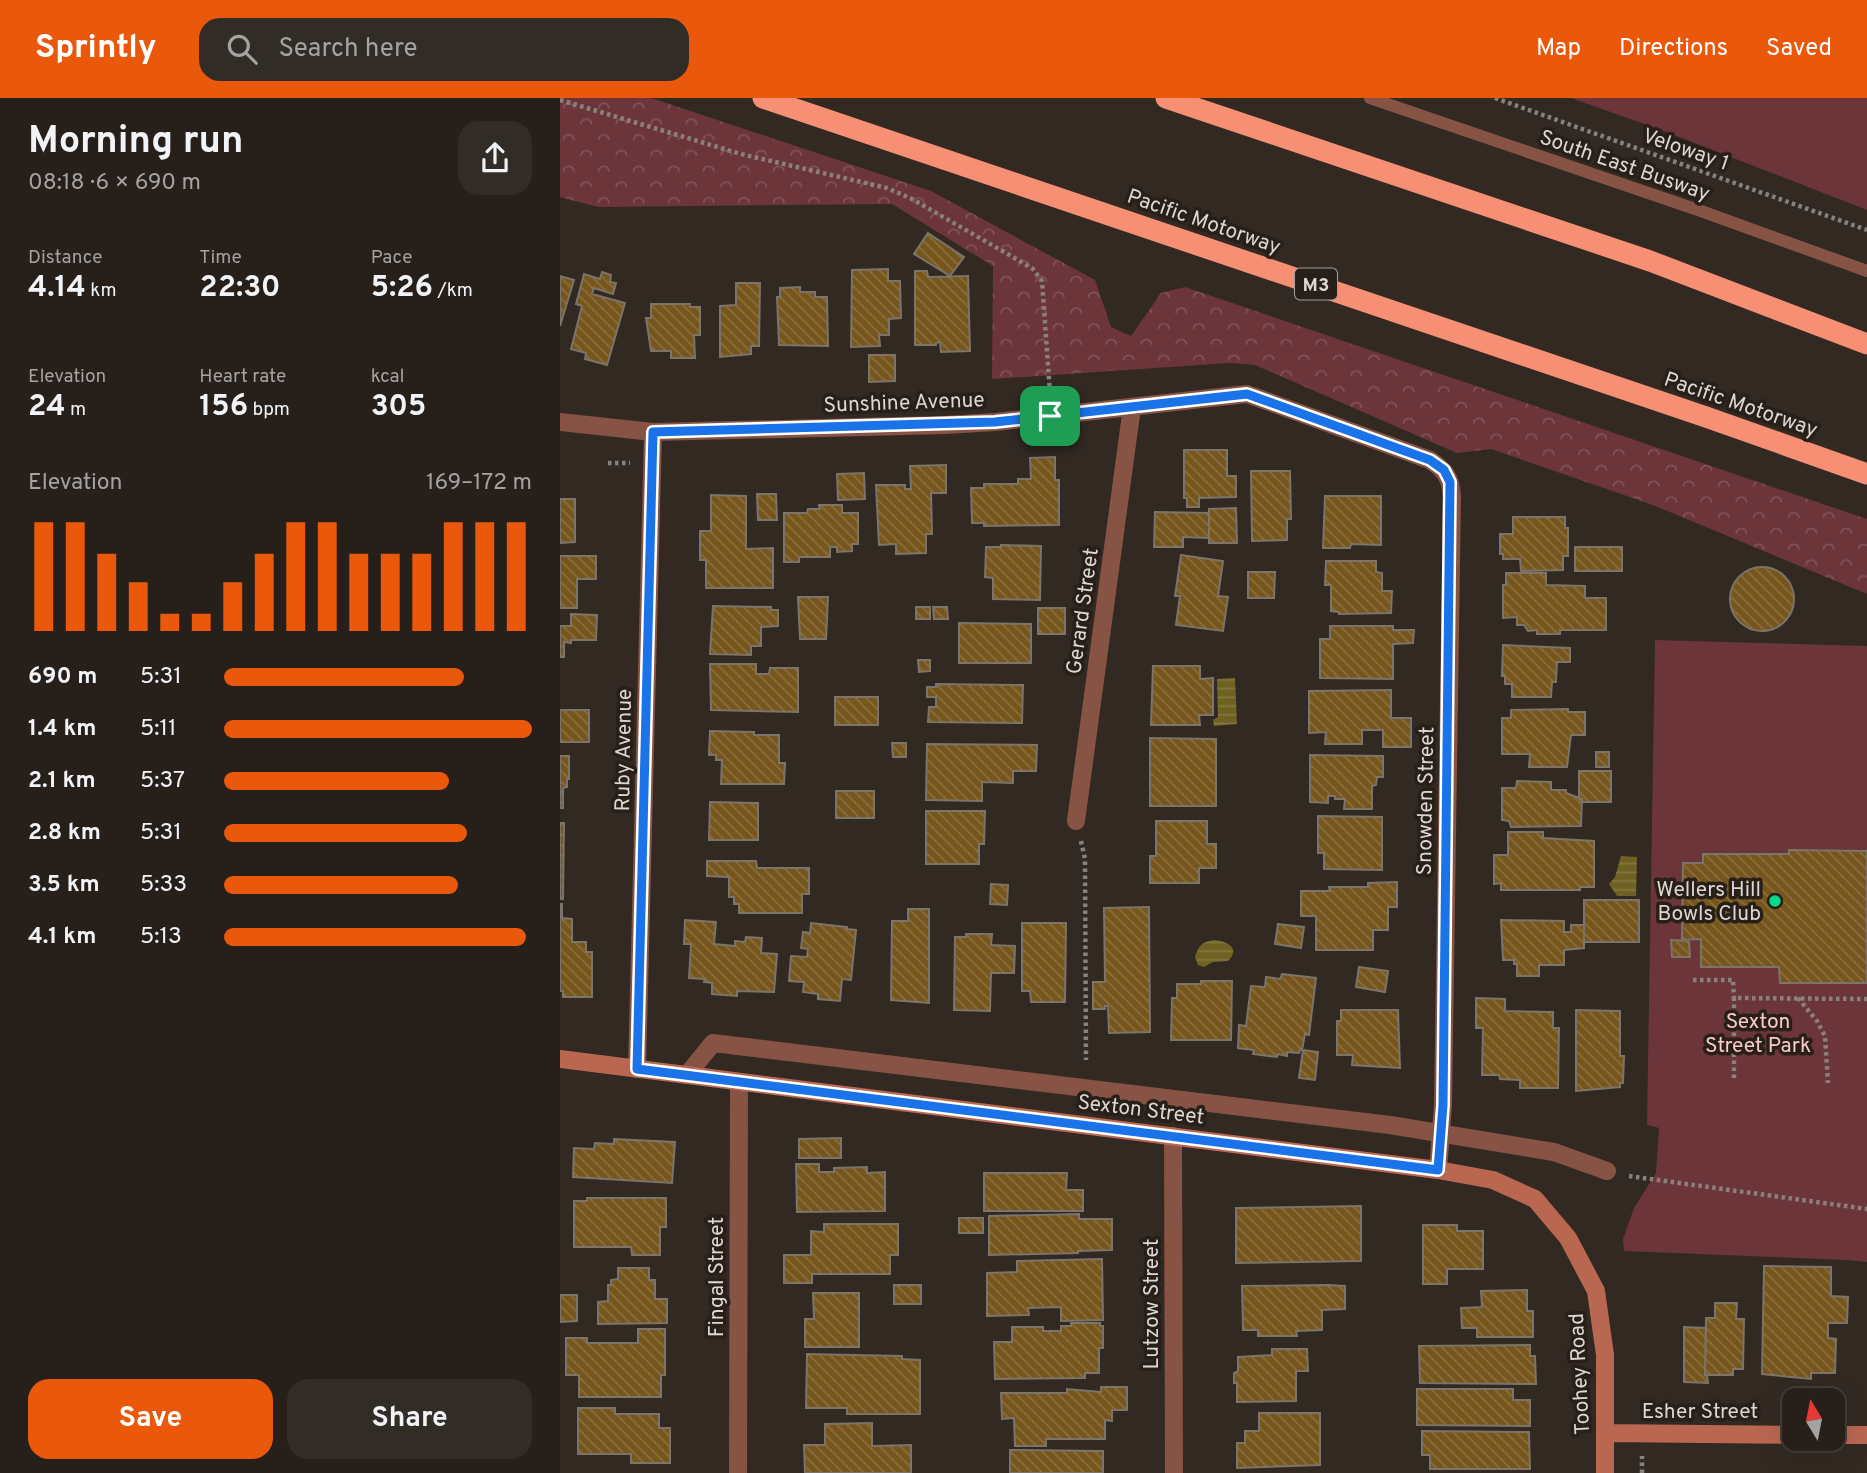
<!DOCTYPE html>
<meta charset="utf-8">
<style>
body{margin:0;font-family:Overpass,sans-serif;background:#322c27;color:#f1f3f6;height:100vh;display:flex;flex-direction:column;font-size:26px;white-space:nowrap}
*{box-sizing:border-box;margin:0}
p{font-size:23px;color:#a4a2a2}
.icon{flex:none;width:38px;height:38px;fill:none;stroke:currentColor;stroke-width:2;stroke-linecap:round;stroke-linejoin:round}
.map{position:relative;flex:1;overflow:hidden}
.drawer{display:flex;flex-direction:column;background:#261f1a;width:560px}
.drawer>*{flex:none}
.needle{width:46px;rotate:350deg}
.fabs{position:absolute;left:1222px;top:1290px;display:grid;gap:14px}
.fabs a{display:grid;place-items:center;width:63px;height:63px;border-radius:14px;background:#261f1a;box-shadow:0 7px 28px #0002,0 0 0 2px #423d39;font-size:35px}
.pin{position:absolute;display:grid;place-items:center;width:60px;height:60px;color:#fff;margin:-30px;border-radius:14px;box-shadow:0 4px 10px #0006}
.round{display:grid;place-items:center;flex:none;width:74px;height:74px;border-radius:21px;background:#322c27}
.head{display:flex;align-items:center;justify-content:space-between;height:119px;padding:0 28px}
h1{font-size:38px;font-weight:700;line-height:52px}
.metrics{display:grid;grid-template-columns:repeat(3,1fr);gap:10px;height:119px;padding:7px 28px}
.metrics div{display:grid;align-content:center}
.metrics b{font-size:30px;font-weight:700}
.metrics small{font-size:19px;font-weight:400}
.metrics p{font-size:19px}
.chart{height:196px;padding:14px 28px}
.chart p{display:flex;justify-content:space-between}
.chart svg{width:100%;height:126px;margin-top:7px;stroke:#ea580c;stroke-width:6}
.primary-button{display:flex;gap:14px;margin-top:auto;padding:14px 28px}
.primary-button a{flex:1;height:80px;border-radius:21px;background:#ea580c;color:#fff;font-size:28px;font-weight:700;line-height:80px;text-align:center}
.primary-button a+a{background:#322c27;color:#f1f3f6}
ul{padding:0 28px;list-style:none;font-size:23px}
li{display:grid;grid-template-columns:112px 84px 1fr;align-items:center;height:52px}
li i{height:18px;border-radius:9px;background:#ea580c}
header{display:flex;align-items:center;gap:42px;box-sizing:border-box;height:98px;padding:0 35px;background:#ea580c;color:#fff}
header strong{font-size:33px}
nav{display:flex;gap:38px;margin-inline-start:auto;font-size:24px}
.search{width:490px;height:63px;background:#322c27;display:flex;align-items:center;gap:18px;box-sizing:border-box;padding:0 24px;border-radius:21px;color:#a4a2a2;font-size:26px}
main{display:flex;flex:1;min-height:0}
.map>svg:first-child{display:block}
.green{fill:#6c353a}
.forest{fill:url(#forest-crowns)}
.water{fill:url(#water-rules)}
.building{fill:url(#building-back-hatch);stroke:#7b746a;stroke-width:2}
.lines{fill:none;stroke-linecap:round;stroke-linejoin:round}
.path{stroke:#89817c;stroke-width:4.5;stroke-dasharray:3.5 3.5;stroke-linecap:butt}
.lane{stroke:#875344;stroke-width:12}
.street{stroke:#875344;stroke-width:18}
.secondary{stroke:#ba6751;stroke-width:18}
.highway{stroke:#f68f73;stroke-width:21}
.route-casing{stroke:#fff;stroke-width:14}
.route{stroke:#1a73e8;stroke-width:9}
.poi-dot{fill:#04d98b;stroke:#281f19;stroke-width:2.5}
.labels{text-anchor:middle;stroke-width:7;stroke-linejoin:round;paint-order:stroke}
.shield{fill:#281f19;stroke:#a7a09b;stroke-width:2}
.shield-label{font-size:19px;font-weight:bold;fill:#ddd7d3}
.street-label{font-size:21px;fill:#ddd7d3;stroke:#281f19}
.poi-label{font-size:21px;fill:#ddd7d3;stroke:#281f19;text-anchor:end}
.park-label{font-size:21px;fill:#f9cacb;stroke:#281f19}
</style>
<header>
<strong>Sprintly</strong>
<div class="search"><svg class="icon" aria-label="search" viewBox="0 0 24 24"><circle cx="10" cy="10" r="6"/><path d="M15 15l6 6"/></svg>Search here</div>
<nav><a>Map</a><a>Directions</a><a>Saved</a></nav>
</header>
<main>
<section class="drawer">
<div class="head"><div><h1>Morning run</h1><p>08:18 · 6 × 690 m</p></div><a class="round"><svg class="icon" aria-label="share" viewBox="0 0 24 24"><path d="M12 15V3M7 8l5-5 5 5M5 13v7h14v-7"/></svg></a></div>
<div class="metrics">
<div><p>Distance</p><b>4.14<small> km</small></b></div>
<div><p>Time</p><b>22:30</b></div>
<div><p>Pace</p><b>5:26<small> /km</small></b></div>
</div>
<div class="metrics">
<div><p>Elevation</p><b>24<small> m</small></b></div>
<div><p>Heart rate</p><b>156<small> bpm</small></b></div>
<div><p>kcal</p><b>305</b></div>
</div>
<div class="chart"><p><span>Elevation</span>169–172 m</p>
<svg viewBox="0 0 160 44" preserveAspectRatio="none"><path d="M5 44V6M15 44V6M25 44V17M35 44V27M45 44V38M55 44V38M65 44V27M75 44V17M85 44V6M95 44V6M105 44V17M115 44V17M125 44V17M135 44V6M145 44V6M155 44V6"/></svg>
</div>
<ul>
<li><b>690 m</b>5:31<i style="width:78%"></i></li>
<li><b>1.4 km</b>5:11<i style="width:100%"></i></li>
<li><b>2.1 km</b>5:37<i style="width:73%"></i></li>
<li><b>2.8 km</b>5:31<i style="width:79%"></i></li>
<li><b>3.5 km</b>5:33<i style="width:76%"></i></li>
<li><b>4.1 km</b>5:13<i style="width:98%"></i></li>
</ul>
<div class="primary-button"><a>Save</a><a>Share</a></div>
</section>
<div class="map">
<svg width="1307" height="1375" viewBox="0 0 1307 1375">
<defs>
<pattern id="forest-crowns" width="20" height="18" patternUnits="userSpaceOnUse" patternTransform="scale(1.75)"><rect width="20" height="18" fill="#6c353a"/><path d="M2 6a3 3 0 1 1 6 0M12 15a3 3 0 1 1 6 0" fill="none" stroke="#815256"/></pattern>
<pattern id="water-rules" width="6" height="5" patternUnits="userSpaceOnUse" patternTransform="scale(1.75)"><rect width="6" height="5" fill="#6f6122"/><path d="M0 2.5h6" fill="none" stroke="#837741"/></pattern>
<pattern id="building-back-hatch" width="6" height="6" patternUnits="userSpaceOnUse" patternTransform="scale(1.75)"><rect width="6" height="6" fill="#77561d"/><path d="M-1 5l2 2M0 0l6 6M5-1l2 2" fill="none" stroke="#8a6e3d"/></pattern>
</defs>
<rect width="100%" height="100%" fill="#322922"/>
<path class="green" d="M1011,0H1307V112L1104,33Z
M1095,542L1307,548V1164L1286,1162L1064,1153L1063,1141L1074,1110L1096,1075L1099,1030L1087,1027Z"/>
<path class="forest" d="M0,0H91L371,93L535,182L551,229L571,238L601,195L625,189L1307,421V496L1093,407L931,351L897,355L695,267L669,265L432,281L433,168L332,106L38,109L0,99Z"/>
<path class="water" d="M675,580L677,626L654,628L653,622L658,619L657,581Z
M1061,758L1077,759L1076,798H1057L1049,786L1055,779Z
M654,842C667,843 681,850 668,863L653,864L644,869L638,867L635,859C639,847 642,844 654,842Z"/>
<path class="building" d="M368,135L404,159L390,178L354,156Z
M328,171V183H340L341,220L329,221V237H319L320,248L291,249L292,172Z
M355,173H367L368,179L408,178L410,253L381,254L380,244L376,245V247H355Z
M42,174L51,177L50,184L56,185L53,196L34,190L32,196L65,205L47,267L25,261L26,255L11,251L22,208L16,206L24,176L40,181Z
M0,178L14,182L0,228Z
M176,185H200L199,248H191V256L160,259V208L176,207Z
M240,189V194H255V199H267L268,248L219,247L217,199H220V190Z
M91,206H130V209H140V237H134L135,260H111V253H91L86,220H91Z
M309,257H335V283L309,284Z
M624,352H667V378H676V399L639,400V409H627V400H624Z
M495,359V382H499V427L424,428V425H412L411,390H424V386H458V381H471L470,360Z
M386,367V395H371L372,436H366V455L336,456V446L319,447L316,387H345V391H351L350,368Z
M691,373H730L731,421H727V442L692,443Z
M304,375L305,401L278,402L277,376Z
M197,396H216L217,422H198Z
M151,397L186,398V451L213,450V490H146V462H140V433H151Z
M765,398H821V447L791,446L790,450H763Z
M0,401H15V444L0,445Z
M259,407H282V415H298V446H292V453L277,454V449H270V459H239V464H224V415H247L248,411H260Z
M676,410L677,445H649V411Z
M595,414L649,415V440L623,439V449H594Z
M953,419H1005V430H1008V458H1003V472L961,473L960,461H943V456H940V436H953Z
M441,447L481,448L480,502L433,501V480L425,479L426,449H441Z
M1015,449H1062V473H1015Z
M621,457L663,463L658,498L668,499L663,533L616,527L620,498H615Z
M0,458H36V481H17V510H0Z
M766,463H816V474L822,475V493H832L831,515L779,516V514L771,513V487H765Z
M1170 501a32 32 0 1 1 64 0a32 32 0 1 1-64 0Z
M688,474H715L714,500H688Z
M946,475H986V487L1025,488V500H1046V532H1000V536H977V532L968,533L964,527H957V519L943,520V487H946Z
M238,499H268L266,541H240Z
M153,508L211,509V512H218V528L201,529V548H191V557L150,556Z
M356,509H370V521H356Z
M373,509H387L388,521H374Z
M478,510H505V536H478Z
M11,516L37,517L36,542H11V545L4,544V559H0V528H11Z
M399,525L471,526V565H399Z
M770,528H833V532H854L853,545L833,546V581L760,580V541H770Z
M943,547L1010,550V564H997L996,584H992L991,599H952V586H945V578H942Z
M358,562H370V573L359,574Z
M150,566H196V576H209L210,570H238V614L151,612Z
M593,568H640V581L653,580V617H639L640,627H591Z
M376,586L463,587L462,625L368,624L369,609H376V599H367V589H376Z
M831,592V620H851V649H823V632H802V646H765L766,634L749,635V593Z
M275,599H318V627H275Z
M1008,611V614H1025V637H1011L1007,669H969L970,656H942V620H951V612Z
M0,612H29V644H0Z
M150,633L194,634V637H219V665H225L224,686H161L162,662H156V657H149Z
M590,640L656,641V708H590Z
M332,645H346V659H333Z
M367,646L477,647L476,673H453V685L422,684V703L366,702Z
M1036,654H1049V669H1036Z
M750,657L823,658V679H817L816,687L812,688V711H784L785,701H775V698H768V705L750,704Z
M0,658H9V681H7V689L3,690V710H0Z
M1019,673H1051V704H1022L1019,699Z
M957,683L991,684V692H1006V695L1022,701L1021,728L951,729L949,723L942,722V690H956Z
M276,693H314V720H276Z
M150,704L198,705V742H149Z
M366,713H425L424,746H419V766H366Z
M758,718L822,719V772L764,771V755H758Z
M596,723H647V746H656V770H639V785H590V758H596Z
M0,725H4L3,801H0Z
M948,734H983V740L1034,743V789H1020V792H941V785L934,786V757H948Z
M1229,752L1307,753V885H1220L1219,869H1141V841L1122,842L1123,765H1143V756H1229Z
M147,763H196L197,770H249V796H242V815H179V806H174V799H169V779L147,778Z
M837,784V809H828V832H813V852H756V818H741V793H770L769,789H808V785Z
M431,786L448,787L447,807L430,806Z
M1024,802H1079V844H1024Z
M0,806H2V820L12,821V844H26V854H32V899H3V893H0Z
M589,809L590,934L549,935L548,908H545V911H533V884H545L544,810Z
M348,811H369V905L331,902L332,823H348Z
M125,822L156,824L154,846L175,848V843L185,844L186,839L202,840L201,855L217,856L214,894L177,893V898L152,896V885L144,884L145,881L129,880L131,846H124Z
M941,822L1004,823V834H1011V827H1024V850L1004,852V867H979V878H957V866H954V862H943Z
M251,825L287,829L286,831L296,832L291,882L282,881L280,903L258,901V896L243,894L244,884L229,883L231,858L247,859L248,851L241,850L243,834L250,835Z
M462,825H506L505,904H471L470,893H462Z
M718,826L744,829L741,850L715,846Z
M406,836H432L431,847L455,848L454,875H431L430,913L394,912L395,839H406Z
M1111,842L1129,843L1130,859H1112Z
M799,869L828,873L825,894L796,889Z
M722,876L756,880L749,937L745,936L742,952H740L739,955L727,954V958L718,956L717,959L693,956L694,952L678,950L679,927L686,928L691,888L705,889L706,879L720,881Z
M641,883H672L671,942H611L612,900H617V886H641Z
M916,900L945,901V913L993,914V930H999L998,990H960V982L940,981L939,977H922L923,930H916Z
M781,912H838L840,970L792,967L793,957H777V923H781Z
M1016,912L1060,913V958H1064L1063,985H1060V989L1016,993Z
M743,952L758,954L755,982L739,980Z
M281,1040V1060H239V1041Z
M54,1041L115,1044L112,1085L13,1079L14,1050L34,1051L35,1045L54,1046Z
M236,1066H259V1074H274V1070L307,1069V1075L325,1074V1113L237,1114Z
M424,1075H507L506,1092H523V1113H424Z
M27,1100H106V1129H100V1157H72L71,1149H14V1103H27Z
M801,1108V1163L676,1165V1110Z
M519,1116V1121H552V1152L518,1153V1155L429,1157V1118Z
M399,1120H423V1135H399Z
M264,1126H338V1157H330V1176H252V1185H224V1157H251V1133L264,1134Z
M863,1127H897V1133H923V1171H887V1186H863Z
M542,1161L543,1222L501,1223V1209L468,1210L469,1217L427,1218V1175L457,1174V1163Z
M1204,1168L1271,1169V1198L1288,1199L1287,1225H1268V1240L1276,1241L1275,1275H1251V1281L1202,1276Z
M58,1170H89V1182H95V1201H107V1225L38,1226V1204L48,1203V1187H51V1182L58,1181Z
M334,1187H361V1206H334Z
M769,1187L785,1188V1211L762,1212V1232L736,1233L737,1238H698V1232H683L682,1188Z
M967,1192V1213H973V1239H917V1230H902L901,1210L922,1209L921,1193Z
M253,1195H299V1249H245V1221H254Z
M0,1197H17V1223L0,1224Z
M1155,1205H1177L1176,1221H1184L1183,1271H1173V1277H1145L1146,1220H1155Z
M511,1225H540V1228H543V1250H539V1275H525V1280L435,1281L434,1244H452V1229H483V1233H501V1228H511Z
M1124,1229L1146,1230L1145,1277H1147L1148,1285L1124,1284Z
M78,1231H105V1277H101V1299H19V1277H6V1240H27V1245H78Z
M970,1247V1258H975L976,1286L860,1285L859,1248Z
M712,1251H747L748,1273H736V1303L677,1304V1285H674V1275L678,1273V1259L712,1257Z
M247,1256L342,1258V1261L360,1262V1316H287V1310H246Z
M541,1289H567V1312H552V1323L545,1322V1341H486V1348H455L454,1320L442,1321L441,1295H507V1291L541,1294Z
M857,1291H953V1302H970V1328L857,1327Z
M18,1310H55V1316H99V1330H110V1365H71V1356H18Z
M699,1315H760V1367L677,1370V1345H685V1333H699Z
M312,1325V1348L351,1347V1375H245L244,1347H265V1326Z
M862,1333L969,1334L970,1371H870V1357H862Z
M450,1352L543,1353V1375H450Z"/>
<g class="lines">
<path class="path" d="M935,0L1307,132
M0,2L181,56L327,90L352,101L458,162L473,171L482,183L490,295
M48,365H70
M521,743L525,761L526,962
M1133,882H1173L1174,900
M1238,900L1257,923L1265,938L1268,985
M1174,980V900L1307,901
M1069,1078L1307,1111
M1082,1375V1358"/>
<path class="lane" d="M810,0L1141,113L1307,173"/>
<path class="street" d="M0,324L93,334L385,327L435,324L687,296L870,362C885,372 891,380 892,399L883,1007L878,1072
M516,723L572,309
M77,971L93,334
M127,977L153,945L830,1027L994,1054L1047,1073
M613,1038L614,1375
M178,1375L179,984"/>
<path class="secondary" d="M0,961L878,1072L933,1082L975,1101L1008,1140L1036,1193L1045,1257V1375
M1045,1335L1234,1337
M1272,1337H1307"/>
<path class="highway" d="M203,0L1146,319L1307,376
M606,0L1090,163L1307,246"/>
</g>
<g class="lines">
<defs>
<path id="route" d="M687,296L870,362L884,372L890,384L883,1007L878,1072L77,971L93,334L435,324Z"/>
</defs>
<use href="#route" class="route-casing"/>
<use href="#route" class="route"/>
</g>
<circle class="poi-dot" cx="1215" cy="803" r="7"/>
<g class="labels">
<rect class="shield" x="735" y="170.5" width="42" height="31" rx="5"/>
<g class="shield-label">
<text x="756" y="193">M3</text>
</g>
<g class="street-label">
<text transform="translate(1126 51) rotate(19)" y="7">Veloway 1</text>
<text transform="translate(1065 67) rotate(19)" y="7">South East Busway</text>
<text transform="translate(644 123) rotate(19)" y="7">Pacific Motorway</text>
<text transform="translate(344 304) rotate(-2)" y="7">Sunshine Avenue</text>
<text transform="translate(1181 306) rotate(19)" y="7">Pacific Motorway</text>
<text transform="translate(522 513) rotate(-82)" y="7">Gerard Street</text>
<text transform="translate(63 652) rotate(-89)" y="7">Ruby Avenue</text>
<text transform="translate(865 703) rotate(-89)" y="7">Snowden Street</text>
<text transform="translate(581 1011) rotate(7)" y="7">Sexton Street</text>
<text transform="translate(156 1179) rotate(-90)" y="7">Fingal Street</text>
<text transform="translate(591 1206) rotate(-90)" y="7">Lutzow Street</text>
<text transform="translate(1019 1276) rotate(-93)" y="7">Toohey Road</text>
<text x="1140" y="1320">Esher Street</text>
</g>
<g class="poi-label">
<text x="1201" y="798">Wellers Hill<tspan x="1201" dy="24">Bowls Club</tspan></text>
</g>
<g class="park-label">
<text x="1198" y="930">Sexton<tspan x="1198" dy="24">Street Park</tspan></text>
</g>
</g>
</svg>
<div class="fabs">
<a><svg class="needle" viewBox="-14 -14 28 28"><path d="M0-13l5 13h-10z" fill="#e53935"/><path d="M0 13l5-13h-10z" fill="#a4a2a2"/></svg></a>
</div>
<div class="pin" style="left:490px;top:318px;background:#1e9e55"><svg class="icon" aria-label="arrive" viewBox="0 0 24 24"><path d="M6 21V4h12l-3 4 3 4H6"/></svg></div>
</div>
</main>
